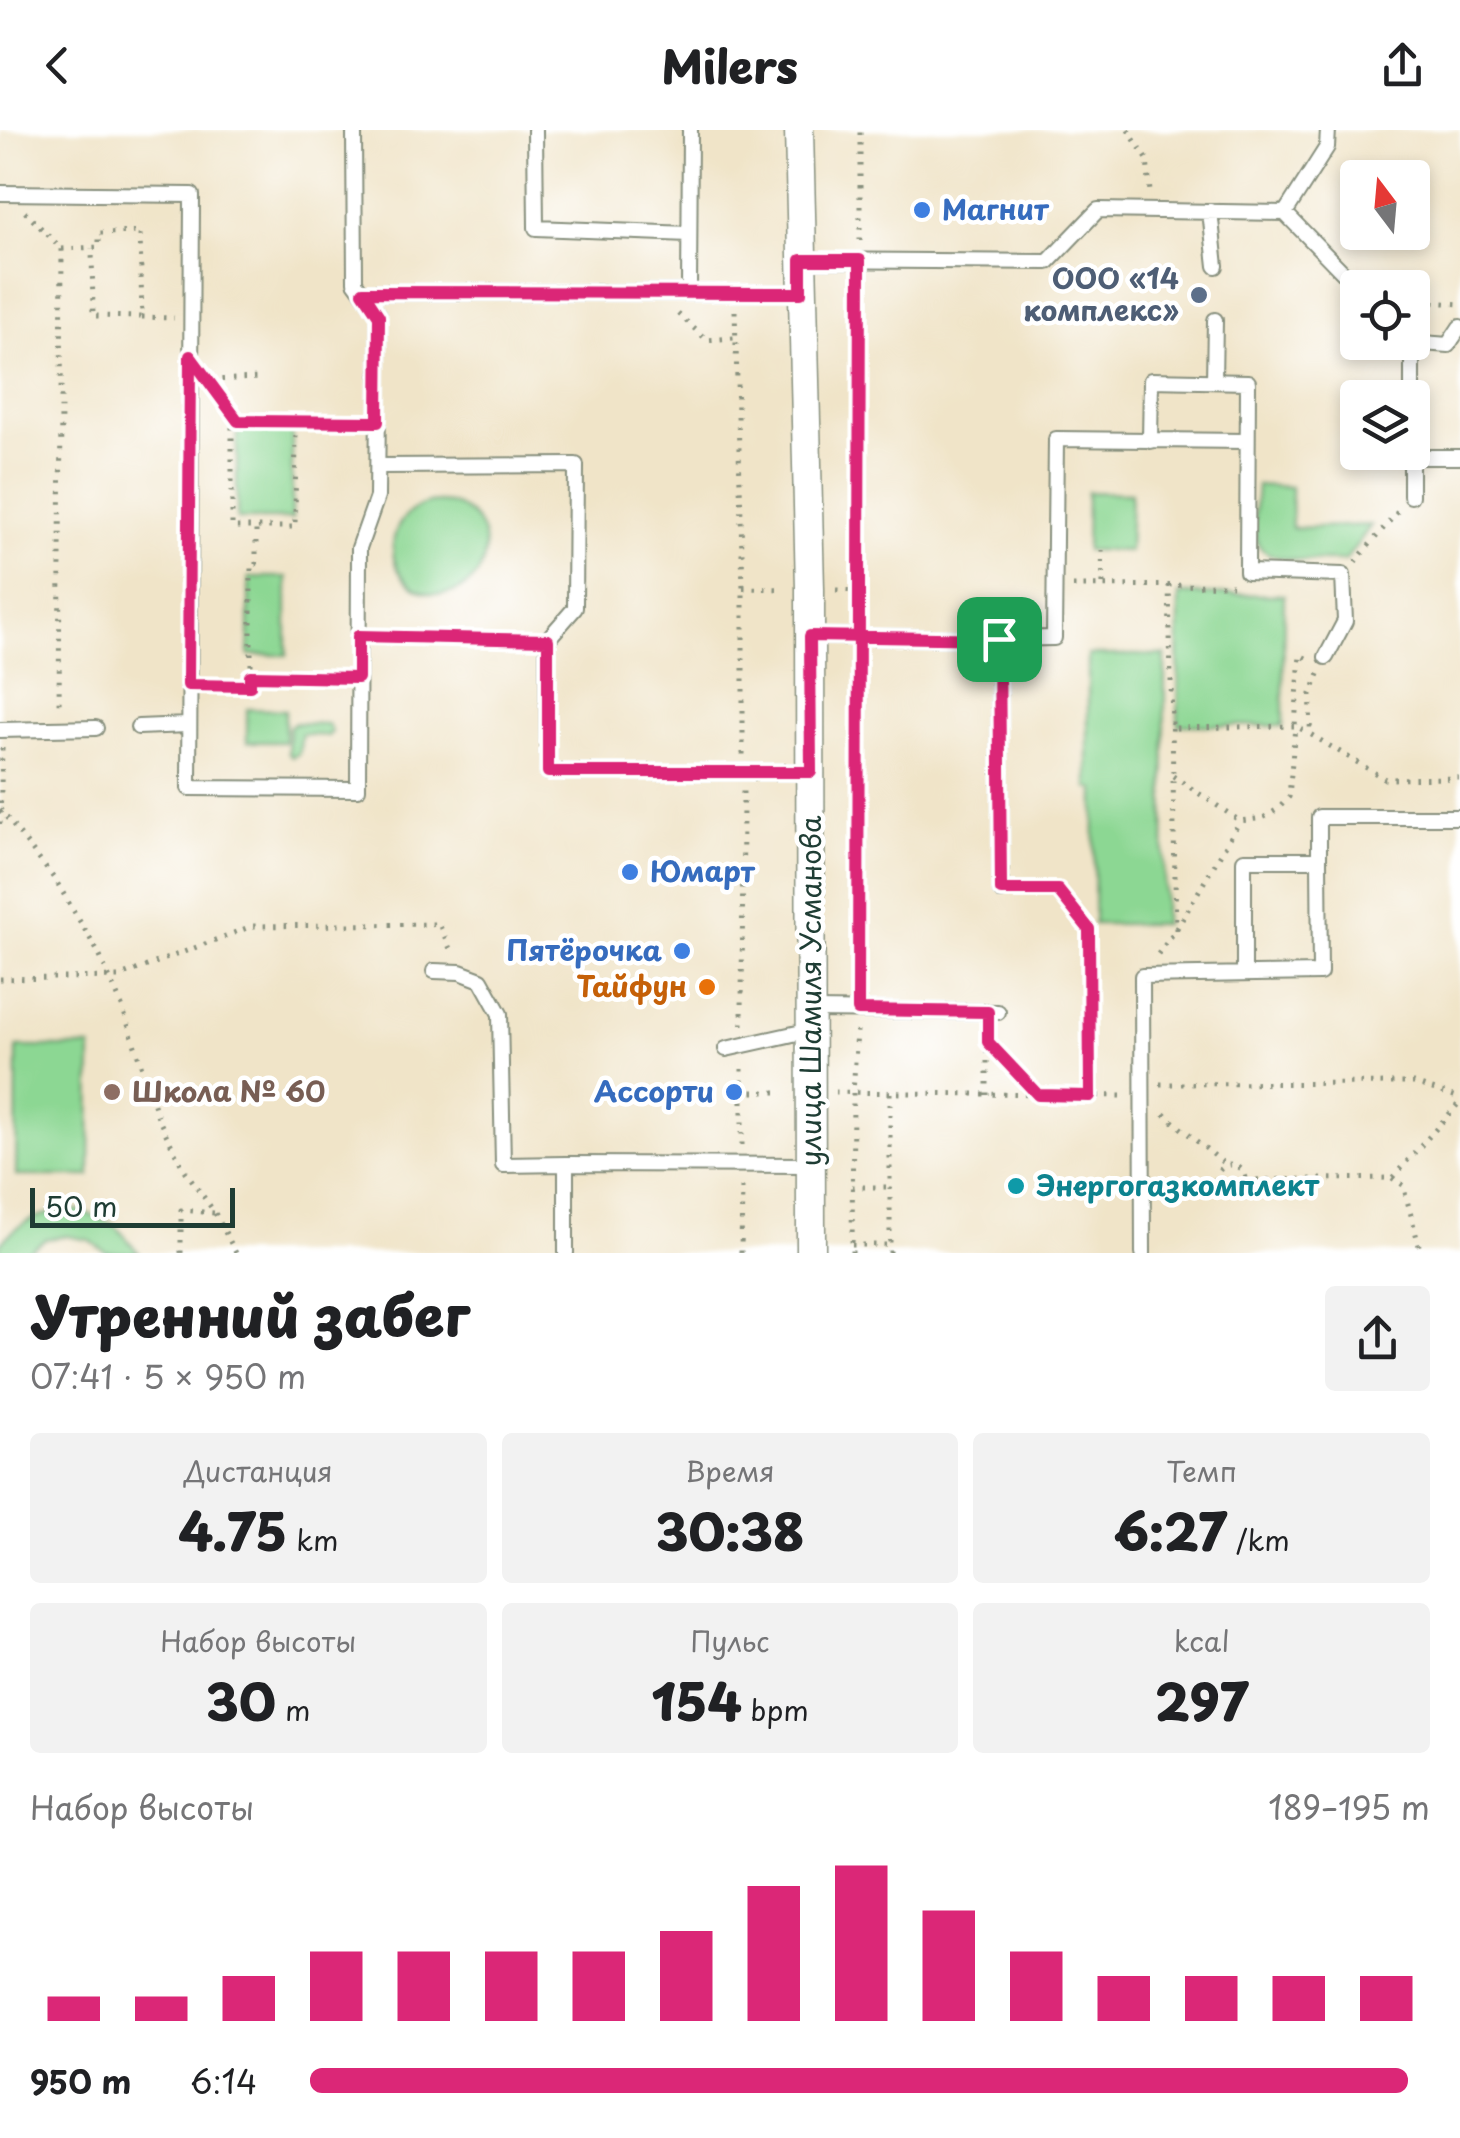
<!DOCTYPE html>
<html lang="ru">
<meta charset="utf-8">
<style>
body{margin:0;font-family:"Playpen Sans",sans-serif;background:#f2f2f2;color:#202124;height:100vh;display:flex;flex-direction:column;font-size:38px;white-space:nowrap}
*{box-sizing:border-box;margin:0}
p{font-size:32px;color:#757577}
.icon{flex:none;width:55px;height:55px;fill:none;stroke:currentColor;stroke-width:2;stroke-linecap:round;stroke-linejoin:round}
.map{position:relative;height:1123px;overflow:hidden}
.side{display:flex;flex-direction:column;background:#fff;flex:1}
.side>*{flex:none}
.needle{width:65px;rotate:344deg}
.tools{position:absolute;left:1340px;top:30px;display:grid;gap:20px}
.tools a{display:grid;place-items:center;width:90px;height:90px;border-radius:10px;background:#fff;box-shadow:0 5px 15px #0003;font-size:50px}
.scale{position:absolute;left:30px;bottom:25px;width:205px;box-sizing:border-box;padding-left:10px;border:5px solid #1f3d34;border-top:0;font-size:28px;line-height:35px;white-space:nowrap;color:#1f3d34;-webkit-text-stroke:8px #fff;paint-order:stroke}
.pin{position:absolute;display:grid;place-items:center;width:85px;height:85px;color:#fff;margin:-42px;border-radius:20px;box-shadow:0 5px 15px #0006}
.round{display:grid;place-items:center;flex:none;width:105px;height:105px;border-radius:10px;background:#f2f2f2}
.overview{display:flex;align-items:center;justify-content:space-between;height:170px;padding:0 30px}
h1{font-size:55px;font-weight:800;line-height:75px}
.metrics{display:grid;grid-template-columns:repeat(3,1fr);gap:15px;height:170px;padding:10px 30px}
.metrics div{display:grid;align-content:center;border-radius:10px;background:#f2f2f2;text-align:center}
.metrics b{font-size:50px;font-weight:800}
.metrics small{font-size:28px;font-weight:400}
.metrics p{font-size:28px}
.chart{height:280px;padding:20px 30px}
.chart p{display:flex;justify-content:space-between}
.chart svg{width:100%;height:180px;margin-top:10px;stroke:#db2777;stroke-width:6}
ul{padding:0 30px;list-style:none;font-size:32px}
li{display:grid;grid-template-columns:160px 120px 1fr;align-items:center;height:75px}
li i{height:25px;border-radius:12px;background:#db2777}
header{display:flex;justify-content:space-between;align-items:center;height:130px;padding:0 30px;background:#fff;font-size:45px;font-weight:800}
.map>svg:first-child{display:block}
.green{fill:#8cd793;stroke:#568a64;stroke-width:2.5}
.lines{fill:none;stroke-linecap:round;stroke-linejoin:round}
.service-casing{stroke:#88907e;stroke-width:18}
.minor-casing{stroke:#88907e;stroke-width:31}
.path{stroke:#88907e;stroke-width:5;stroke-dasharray:2.5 8;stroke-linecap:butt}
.service{stroke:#fff;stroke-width:14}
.minor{stroke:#fff;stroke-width:28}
.route-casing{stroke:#fff;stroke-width:20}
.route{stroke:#db2777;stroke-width:12}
.shop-dot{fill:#3f7fe0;stroke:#fff;stroke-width:4}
.service-dot{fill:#5c6f8a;stroke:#fff;stroke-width:4}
.food-dot{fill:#e8710a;stroke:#fff;stroke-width:4}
.education-dot{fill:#8d6e63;stroke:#fff;stroke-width:4}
.culture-dot{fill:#0f9aa8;stroke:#fff;stroke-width:4}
.labels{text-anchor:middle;stroke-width:9;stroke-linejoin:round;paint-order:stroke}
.shop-label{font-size:28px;font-weight:bold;fill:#366cbe;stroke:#fff;text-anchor:start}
.service-label{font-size:28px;font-weight:bold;fill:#4e5e75;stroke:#fff;text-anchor:end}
.food-label{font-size:28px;font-weight:bold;fill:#c56008;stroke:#fff;text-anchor:end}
.street-label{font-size:28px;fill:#1f3d34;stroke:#fff}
.education-label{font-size:28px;font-weight:bold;fill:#785e54;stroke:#fff;text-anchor:start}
.culture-label{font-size:28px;font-weight:bold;fill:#0d838f;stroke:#fff;text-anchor:start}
</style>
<header><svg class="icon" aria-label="back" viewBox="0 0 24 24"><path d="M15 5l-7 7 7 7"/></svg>Milers<svg class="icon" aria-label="share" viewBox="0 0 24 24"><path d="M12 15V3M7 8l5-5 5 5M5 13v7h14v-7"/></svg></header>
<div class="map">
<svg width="1460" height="1123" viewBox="0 0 1460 1123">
<rect width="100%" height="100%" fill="#fff"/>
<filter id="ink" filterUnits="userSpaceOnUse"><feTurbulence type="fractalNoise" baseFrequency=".01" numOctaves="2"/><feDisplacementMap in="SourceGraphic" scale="20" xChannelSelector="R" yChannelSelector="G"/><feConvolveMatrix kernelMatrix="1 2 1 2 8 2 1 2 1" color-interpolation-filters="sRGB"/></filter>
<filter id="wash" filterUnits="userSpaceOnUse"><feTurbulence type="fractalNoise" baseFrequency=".0048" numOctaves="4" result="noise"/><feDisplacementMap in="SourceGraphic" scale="40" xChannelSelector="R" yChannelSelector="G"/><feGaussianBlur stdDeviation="2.25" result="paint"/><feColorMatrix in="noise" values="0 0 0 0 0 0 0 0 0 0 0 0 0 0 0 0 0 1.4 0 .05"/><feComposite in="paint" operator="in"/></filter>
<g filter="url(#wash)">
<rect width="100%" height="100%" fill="#f0e4c8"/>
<path class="green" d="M237,296H292V389H237Z
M1257,355L1291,357L1292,398L1371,395L1345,431C1322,430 1264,436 1257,411C1252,395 1256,372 1257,355Z
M1087,362L1131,363L1129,421L1086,420Z
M393 418a46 46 0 1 1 92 0a46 46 0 1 1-92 0Z
M249,447H287V525H249Z
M1179,464L1284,465L1283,596L1178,595Z
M1088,525H1165L1164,794H1094L1095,659L1088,658Z
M247,579L285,580V612H247Z
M294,593L328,594L332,602L328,606L302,604L299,624L292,627L288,623L289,597Z
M17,917H91L90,1046H16Z
M79,1080L115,1095L139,1123H107L89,1110L67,1106L46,1109L26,1123H0V1113C27,1086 41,1083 79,1080Z"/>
</g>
<g filter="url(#ink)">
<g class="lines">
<defs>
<path id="service" d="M535,0L536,98L689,104
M0,63L192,65L189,658L358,659L359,418L377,367L379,185L355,152L354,0
M1210,81L1216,136
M1285,83L1327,17L1328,0
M801,130L1048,132L1098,80L1285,83L1358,158
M363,162L801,163
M689,163L690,0
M1411,212L1448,215L1460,197
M1214,251L1215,190
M1412,268V214
M1150,311L1151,250L1248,252L1247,442L1343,445L1345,491L1326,527
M1411,327H1460
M378,336L576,335L575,478L547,510L548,642H811
M1411,366V322
M811,506L999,509L1001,761
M999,509L1054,508L1056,309L1247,311
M138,597L188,595
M0,600L96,598
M1319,730V687H1460
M434,841L460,842L481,850L500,884L503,1035L566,1034
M811,880L998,882
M726,919L811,900
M566,1123V1034L811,1035
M1143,1123L1142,846L1320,843L1319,730H1244V844"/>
<path id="minor" d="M799,0L810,459L811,1123"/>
</defs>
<use href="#service" class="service-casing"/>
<use href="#minor" class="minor-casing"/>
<path class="path" d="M1128,0L1147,29L1150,62
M25,82L62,119L59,581
M860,110V0
M62,119L99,117V103L140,102L142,187L93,186L92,118
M1412,171L1460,174
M735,181L743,458V625
M678,184L707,210L735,208
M142,187L174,188
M211,250L259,248
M211,253L239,291
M239,291L232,294V397H295L296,291
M239,291L361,292
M1102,420L1103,456
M1355,432L1400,379
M1169,455L1172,598L1295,596L1289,667L1278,679L1263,688L1240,691L1173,646
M1073,456L1232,455
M743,458L785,459
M836,460L859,461
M859,490L860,151
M376,506L530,509
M1306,528L1300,525L1295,596L1309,603
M1319,544L1311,564L1310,604L1385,649L1460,648
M251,546V435L256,434V399
M206,555L250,556L251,546L341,548
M1172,598L1176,800
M0,679L56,751L98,822L122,876L159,990L182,1036L215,1083L236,1123
M0,694L2,618
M1018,760H1058L1089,799L1091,966
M1158,824L1176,800L1240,691
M0,849L118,847L252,796L439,794L451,821
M858,860L859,526
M742,895L743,661
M989,914L1037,964
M1160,954L1414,953L1460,968
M742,962H784
M835,962L1124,966
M987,965V903
M1164,984L1227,1036
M742,1015V936
M1216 1050a15 15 0 1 1 30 0a15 15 0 1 1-30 0Z
M1392,1048L1403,1055L1421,1123
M1246,1050L1392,1048L1460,972
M1161,1053H1215
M852,1057H889
M852,1115H889
M181,1123V1080L215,1083
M741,1123L742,1056
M852,1123L853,963L857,901
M890,1123V963"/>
<use href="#service" class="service"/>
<use href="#minor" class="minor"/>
</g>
</g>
<g class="lines" filter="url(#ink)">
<defs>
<path id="route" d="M999,509L810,506L811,642H548V510L358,506V548L250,546V556L188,555L190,226L238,291L378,292L379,186L363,162L801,163V130H860L859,460C859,600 859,740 858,880L988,882V912L1038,965L1090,966L1089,799L1058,760H1001L999,509"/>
</defs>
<use href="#route" class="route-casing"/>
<use href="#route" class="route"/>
</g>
<g class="shop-dot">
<circle cx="922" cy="80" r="10"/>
<circle cx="630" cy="742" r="10"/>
<circle cx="682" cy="821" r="10"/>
<circle cx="734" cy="962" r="10"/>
</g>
<circle class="service-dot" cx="1199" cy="165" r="10"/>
<circle class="food-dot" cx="707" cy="857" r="10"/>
<circle class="education-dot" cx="112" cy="962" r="10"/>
<circle class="culture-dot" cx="1016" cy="1056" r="10"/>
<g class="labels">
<g class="shop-label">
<text x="942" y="90">Магнит</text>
<text x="650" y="752">Юмарт</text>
<text x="662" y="831" text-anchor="end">Пятёрочка</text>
<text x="714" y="972" text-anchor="end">Ассорти</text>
</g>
<g class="service-label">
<text x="1179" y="159">ООО «14<tspan x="1179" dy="32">комплекс»</tspan></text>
</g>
<g class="food-label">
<text x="687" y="867">Тайфун</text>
</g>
<g class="street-label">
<text transform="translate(811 861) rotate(-90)" y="10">улица Шамиля Усманова</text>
</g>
<g class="education-label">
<text x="132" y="972">Школа № 60</text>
</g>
<g class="culture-label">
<text x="1036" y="1066">Энергогазкомплект</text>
</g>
</g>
</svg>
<div class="tools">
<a><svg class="needle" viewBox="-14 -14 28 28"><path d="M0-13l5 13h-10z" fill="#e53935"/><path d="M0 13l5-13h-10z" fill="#757577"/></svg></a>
<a><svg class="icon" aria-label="locate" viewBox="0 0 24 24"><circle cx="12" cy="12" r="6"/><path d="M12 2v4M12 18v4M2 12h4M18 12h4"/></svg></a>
<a><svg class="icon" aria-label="layers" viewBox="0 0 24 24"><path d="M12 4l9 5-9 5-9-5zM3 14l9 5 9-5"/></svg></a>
</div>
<div class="scale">50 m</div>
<div class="pin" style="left:999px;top:509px;background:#1e9e55"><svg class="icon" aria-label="arrive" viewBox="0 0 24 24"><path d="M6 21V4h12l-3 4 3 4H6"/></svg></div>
</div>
<section class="side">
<div class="overview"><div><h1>Утренний забег</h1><p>07:41 · 5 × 950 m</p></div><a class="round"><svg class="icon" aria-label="share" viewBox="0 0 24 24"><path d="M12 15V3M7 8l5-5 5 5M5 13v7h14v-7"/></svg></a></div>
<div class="metrics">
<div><p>Дистанция</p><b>4.75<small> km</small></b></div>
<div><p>Время</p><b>30:38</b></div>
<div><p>Темп</p><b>6:27<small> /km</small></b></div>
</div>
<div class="metrics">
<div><p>Набор высоты</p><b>30<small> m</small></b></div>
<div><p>Пульс</p><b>154<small> bpm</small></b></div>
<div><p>kcal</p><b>297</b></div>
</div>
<div class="chart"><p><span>Набор высоты</span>189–195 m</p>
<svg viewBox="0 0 160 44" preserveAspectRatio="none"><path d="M5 44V38M15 44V38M25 44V33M35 44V27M45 44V27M55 44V27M65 44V27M75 44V22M85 44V11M95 44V6M105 44V17M115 44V27M125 44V33M135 44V33M145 44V33M155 44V33"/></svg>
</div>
<ul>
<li><b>950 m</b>6:14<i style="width:98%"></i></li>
</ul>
</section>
